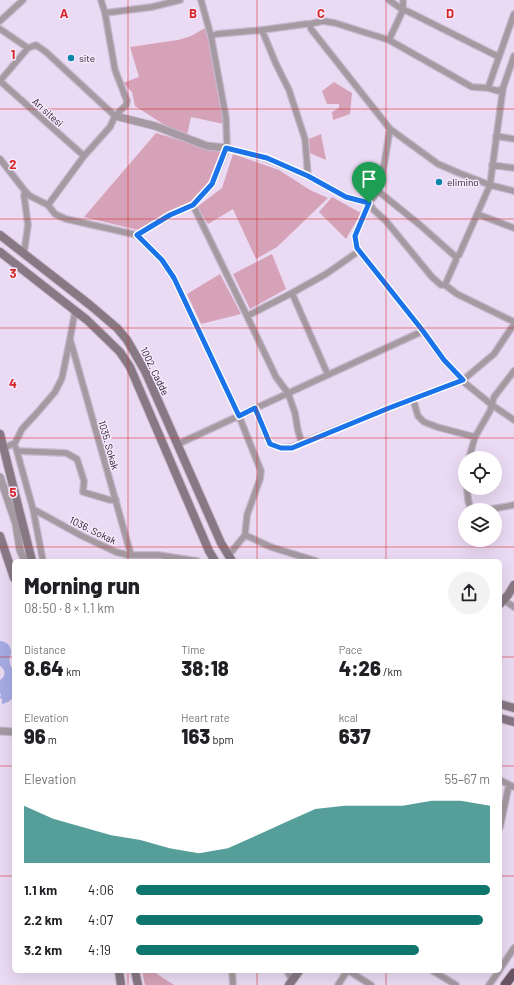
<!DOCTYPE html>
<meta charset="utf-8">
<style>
body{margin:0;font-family:Barlow,sans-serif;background:#f2f2f2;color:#202124;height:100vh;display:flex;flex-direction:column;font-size:15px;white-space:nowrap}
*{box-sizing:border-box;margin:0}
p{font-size:13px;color:#757577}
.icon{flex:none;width:22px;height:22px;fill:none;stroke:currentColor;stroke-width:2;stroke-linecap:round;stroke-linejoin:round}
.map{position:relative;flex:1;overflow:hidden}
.sheet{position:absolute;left:12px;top:559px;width:490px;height:414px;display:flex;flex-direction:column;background:#fff;border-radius:6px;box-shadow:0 4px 16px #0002}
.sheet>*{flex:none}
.tools{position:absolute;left:458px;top:451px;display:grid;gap:8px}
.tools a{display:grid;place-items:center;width:44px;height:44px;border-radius:50%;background:#fff;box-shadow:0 4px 16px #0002;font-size:20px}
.pin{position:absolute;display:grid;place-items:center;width:34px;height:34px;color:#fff;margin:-41px -17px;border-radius:50% 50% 50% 0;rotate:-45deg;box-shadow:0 0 4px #0007}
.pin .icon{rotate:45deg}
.round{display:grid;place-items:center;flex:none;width:42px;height:42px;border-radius:21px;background:#f2f2f2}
.summary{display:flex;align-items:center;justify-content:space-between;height:68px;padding:0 12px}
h1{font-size:22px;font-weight:800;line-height:30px}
.metrics{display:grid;grid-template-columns:repeat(3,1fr);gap:6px;height:68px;padding:4px 12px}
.metrics div{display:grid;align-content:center}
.metrics b{font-size:20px;font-weight:800}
.metrics small{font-size:11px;font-weight:400}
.metrics p{font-size:11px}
.chart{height:112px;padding:8px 12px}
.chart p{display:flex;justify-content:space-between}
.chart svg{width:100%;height:72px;margin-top:4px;fill:#0f766e;opacity:.7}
ul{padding:0 12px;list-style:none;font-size:13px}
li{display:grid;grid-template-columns:64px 48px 1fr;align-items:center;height:30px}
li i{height:10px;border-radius:5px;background:#0f766e}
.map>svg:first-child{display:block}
.green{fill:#d6a2b8}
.water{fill:#a6ace4}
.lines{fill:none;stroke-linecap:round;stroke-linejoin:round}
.minor-casing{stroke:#c7b8ce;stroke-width:8}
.tertiary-casing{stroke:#c7b8ce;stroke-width:9}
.secondary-casing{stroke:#c7b8ce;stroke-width:10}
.trunk-casing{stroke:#c7b8ce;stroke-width:11}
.minor{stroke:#a59aa2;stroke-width:5.5}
.tertiary{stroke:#a59aa2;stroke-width:7}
.secondary{stroke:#877884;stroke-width:8}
.trunk{stroke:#695464;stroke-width:9}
.route-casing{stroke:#fff;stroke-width:8}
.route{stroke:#1a73e8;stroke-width:5}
.grid{fill:none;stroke:#d62828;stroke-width:1;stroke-opacity:0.55}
.poi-dot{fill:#0a87aa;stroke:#f6e8fd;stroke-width:1.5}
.labels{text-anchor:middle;stroke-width:3;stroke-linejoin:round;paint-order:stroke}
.poi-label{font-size:10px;fill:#211b24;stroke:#f6e8fd;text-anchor:start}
.street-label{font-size:10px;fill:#211b24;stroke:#f6e8fd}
.grid-label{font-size:13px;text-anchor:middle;font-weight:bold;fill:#d62828;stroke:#f6e8fd;stroke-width:3;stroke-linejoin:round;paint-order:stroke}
</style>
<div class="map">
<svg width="514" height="985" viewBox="0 0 514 985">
<rect width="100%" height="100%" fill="#ebdaf3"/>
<path class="green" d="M207,27L211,55L216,74L224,124L191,117L187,135L174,131L135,106L132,92L123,83L139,77L130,47L178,40L191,36Z
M334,82L352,93L350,114L333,120L332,112L339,108V104H327L322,91Z
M156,133L206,148L222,150L209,183L194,200L138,230L84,217Z
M321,134L326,160L310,153L309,139Z
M233,154L279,170L310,190L328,198L277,247L256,259L233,209L208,224L197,207L222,188Z
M332,197L361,213L346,239L319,212Z
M272,254L286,289L250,309L233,274Z
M220,274L241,314L201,324L187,294Z
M142,971H154C160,977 167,980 174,985H145Z"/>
<path class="water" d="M0,641C5,641 11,645 11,651C12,655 8,658 10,663C10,666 13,669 14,672C15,676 14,681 13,685C11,696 17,700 2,704V699L0,698L1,694L0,693V680C6,676 6,670 0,666Z"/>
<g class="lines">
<defs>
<path id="minor" d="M389,0L403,10L407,11L499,57
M105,13L152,7L180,0
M0,21L23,0
M310,24L311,29L390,129L438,164L459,173L490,185L514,191
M0,29L28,48
M262,30L276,64L289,90L305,139L308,176
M211,36L217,34L262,30L306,24H310L323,21L335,23L389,40L472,87L488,88L498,91L503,88L514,56
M389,40L403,10V0
M488,88L514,14
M390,129L384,165L378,191L369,203L355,236L357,248L423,331L444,360L465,383L492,405L514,420
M496,136L514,139
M227,148L267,159L308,176L346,197L369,203L374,210L386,221L432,277L441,285H445L457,294L514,322
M84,156L0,81L28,48L36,45L46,52L115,116
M0,159L25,191L30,196L48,205L55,214L66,219L137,235L170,215L193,205L212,184L227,148L226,118L211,36L201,0
M492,165L514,168
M378,191L420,225L456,257
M48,205L84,156L110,127L115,116L126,105L127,101L115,70L105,13L101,0
M193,205L247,316L276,377L288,393L295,413L298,431L302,443
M477,214L514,228
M137,235L163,261L174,278L239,416L261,471L260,479L247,515L245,535L228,556
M24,253L28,225L24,195L25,191
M445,285L456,260V257L459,255L490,185L503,88
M292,293L328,375
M247,316L292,293L326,274L359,251
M70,339L131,555
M413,399L418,416L424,422L437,427L475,437
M255,408L270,444L281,448L292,447L389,408L463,380L494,354L514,324
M178,444L423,331
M4,448L15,443L22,429L36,414L55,392L62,378L70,339L75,311
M16,448L33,509L43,561
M17,451L66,453L77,459L84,481L83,492L110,500H116
M469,458L475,437L490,411L494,397L514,371
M465,471V473
M467,488C468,496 467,505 473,510
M33,509L82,536L116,552L128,555H158L197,561
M486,510L514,505
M245,535L271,547L316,561
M504,600L514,607
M500,780L514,787
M500,827L509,785
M500,969L514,948
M232,971L233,985
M287,971L292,980
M349,971L371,985
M433,971L456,985
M338,985L347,971
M489,985L499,971"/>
<path id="tertiary" d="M115,116L155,126L207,146L227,148
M0,477L16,524L20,550L25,561
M0,731L14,732"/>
<path id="secondary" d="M0,235L90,305L117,328L127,340L145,371L221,543L232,561
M0,252L87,320L120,352L130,367L209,551L215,561
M0,434L32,561
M0,536L14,578
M500,604L508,595L514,585
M500,704L514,708
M500,718L514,722
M119,971L121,985
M135,971L138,985
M289,985L299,971"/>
<path id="trunk" d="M505,985L514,973"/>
</defs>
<use href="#minor" class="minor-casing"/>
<use href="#tertiary" class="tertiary-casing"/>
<use href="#secondary" class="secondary-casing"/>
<use href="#trunk" class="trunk-casing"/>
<use href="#minor" class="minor"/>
<use href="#tertiary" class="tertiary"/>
<use href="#secondary" class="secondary"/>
<use href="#trunk" class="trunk"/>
</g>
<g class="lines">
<defs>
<path id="route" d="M226,148L267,158L308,176L346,197L369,203L355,236L357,248L423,331L444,360L463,380L389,408L292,448H281L270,444L255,408L239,416L174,278L162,260L137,235L170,215L193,205L212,184Z"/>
</defs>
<use href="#route" class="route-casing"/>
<use href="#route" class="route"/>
</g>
<path class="grid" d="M128,0V561M257,0V561M386,0V561M0,109H514M0,219H514M0,328H514M0,438H514M0,547H514M0,657H14M500,657H514M0,766H14M500,766H514M0,876H14M500,876H514M128,971V985M257,971V985M386,971V985"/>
<g class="poi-dot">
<circle cx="71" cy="58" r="4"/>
<circle cx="439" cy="182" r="4"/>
</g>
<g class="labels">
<g class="poi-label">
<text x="79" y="62">site</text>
<text x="447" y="186">elimino</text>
</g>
<g class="street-label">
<text transform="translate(48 112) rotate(42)" y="4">Arı sitesi</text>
<text transform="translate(155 371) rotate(64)" y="4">1002. Cadde</text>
<text transform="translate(109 445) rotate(74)" y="4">1035. Sokak</text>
<text transform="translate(93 530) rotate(26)" y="4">1036. Sokak</text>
</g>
</g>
<g class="grid-label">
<text x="64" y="18">A</text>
<text x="193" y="18">B</text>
<text x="321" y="18">C</text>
<text x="450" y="18">D</text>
<text x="13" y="59">1</text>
<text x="13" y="169">2</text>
<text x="13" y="278">3</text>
<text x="13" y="388">4</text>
<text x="13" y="497">5</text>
</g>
</svg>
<div class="tools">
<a><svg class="icon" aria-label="locate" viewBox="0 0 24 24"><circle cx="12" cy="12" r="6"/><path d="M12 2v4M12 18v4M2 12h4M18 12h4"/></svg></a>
<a><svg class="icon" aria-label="layers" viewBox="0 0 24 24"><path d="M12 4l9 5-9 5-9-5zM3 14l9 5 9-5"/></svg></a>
</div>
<div class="pin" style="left:369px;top:203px;background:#1e9e55"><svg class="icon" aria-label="arrive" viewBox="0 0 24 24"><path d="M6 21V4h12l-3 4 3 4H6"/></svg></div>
<section class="sheet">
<div class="summary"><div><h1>Morning run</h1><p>08:50 · 8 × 1.1 km</p></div><a class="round"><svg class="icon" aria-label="share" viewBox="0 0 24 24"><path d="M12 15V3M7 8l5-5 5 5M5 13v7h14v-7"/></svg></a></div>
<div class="metrics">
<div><p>Distance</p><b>8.64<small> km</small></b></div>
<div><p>Time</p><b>38:18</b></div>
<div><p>Pace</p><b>4:26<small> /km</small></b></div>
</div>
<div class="metrics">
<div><p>Elevation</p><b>96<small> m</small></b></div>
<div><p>Heart rate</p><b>163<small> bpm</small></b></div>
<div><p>kcal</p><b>637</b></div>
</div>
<div class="chart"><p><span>Elevation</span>55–67 m</p>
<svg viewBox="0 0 160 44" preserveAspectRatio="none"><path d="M0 44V9L10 17L20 22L30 27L40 30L50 35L60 38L70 35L80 27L90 19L100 11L110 9L120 9L130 9L140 6L150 6L160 9V44z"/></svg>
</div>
<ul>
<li><b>1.1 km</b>4:06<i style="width:100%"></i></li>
<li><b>2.2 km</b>4:07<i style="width:98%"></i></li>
<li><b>3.2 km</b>4:19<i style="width:80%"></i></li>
</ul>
</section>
</div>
